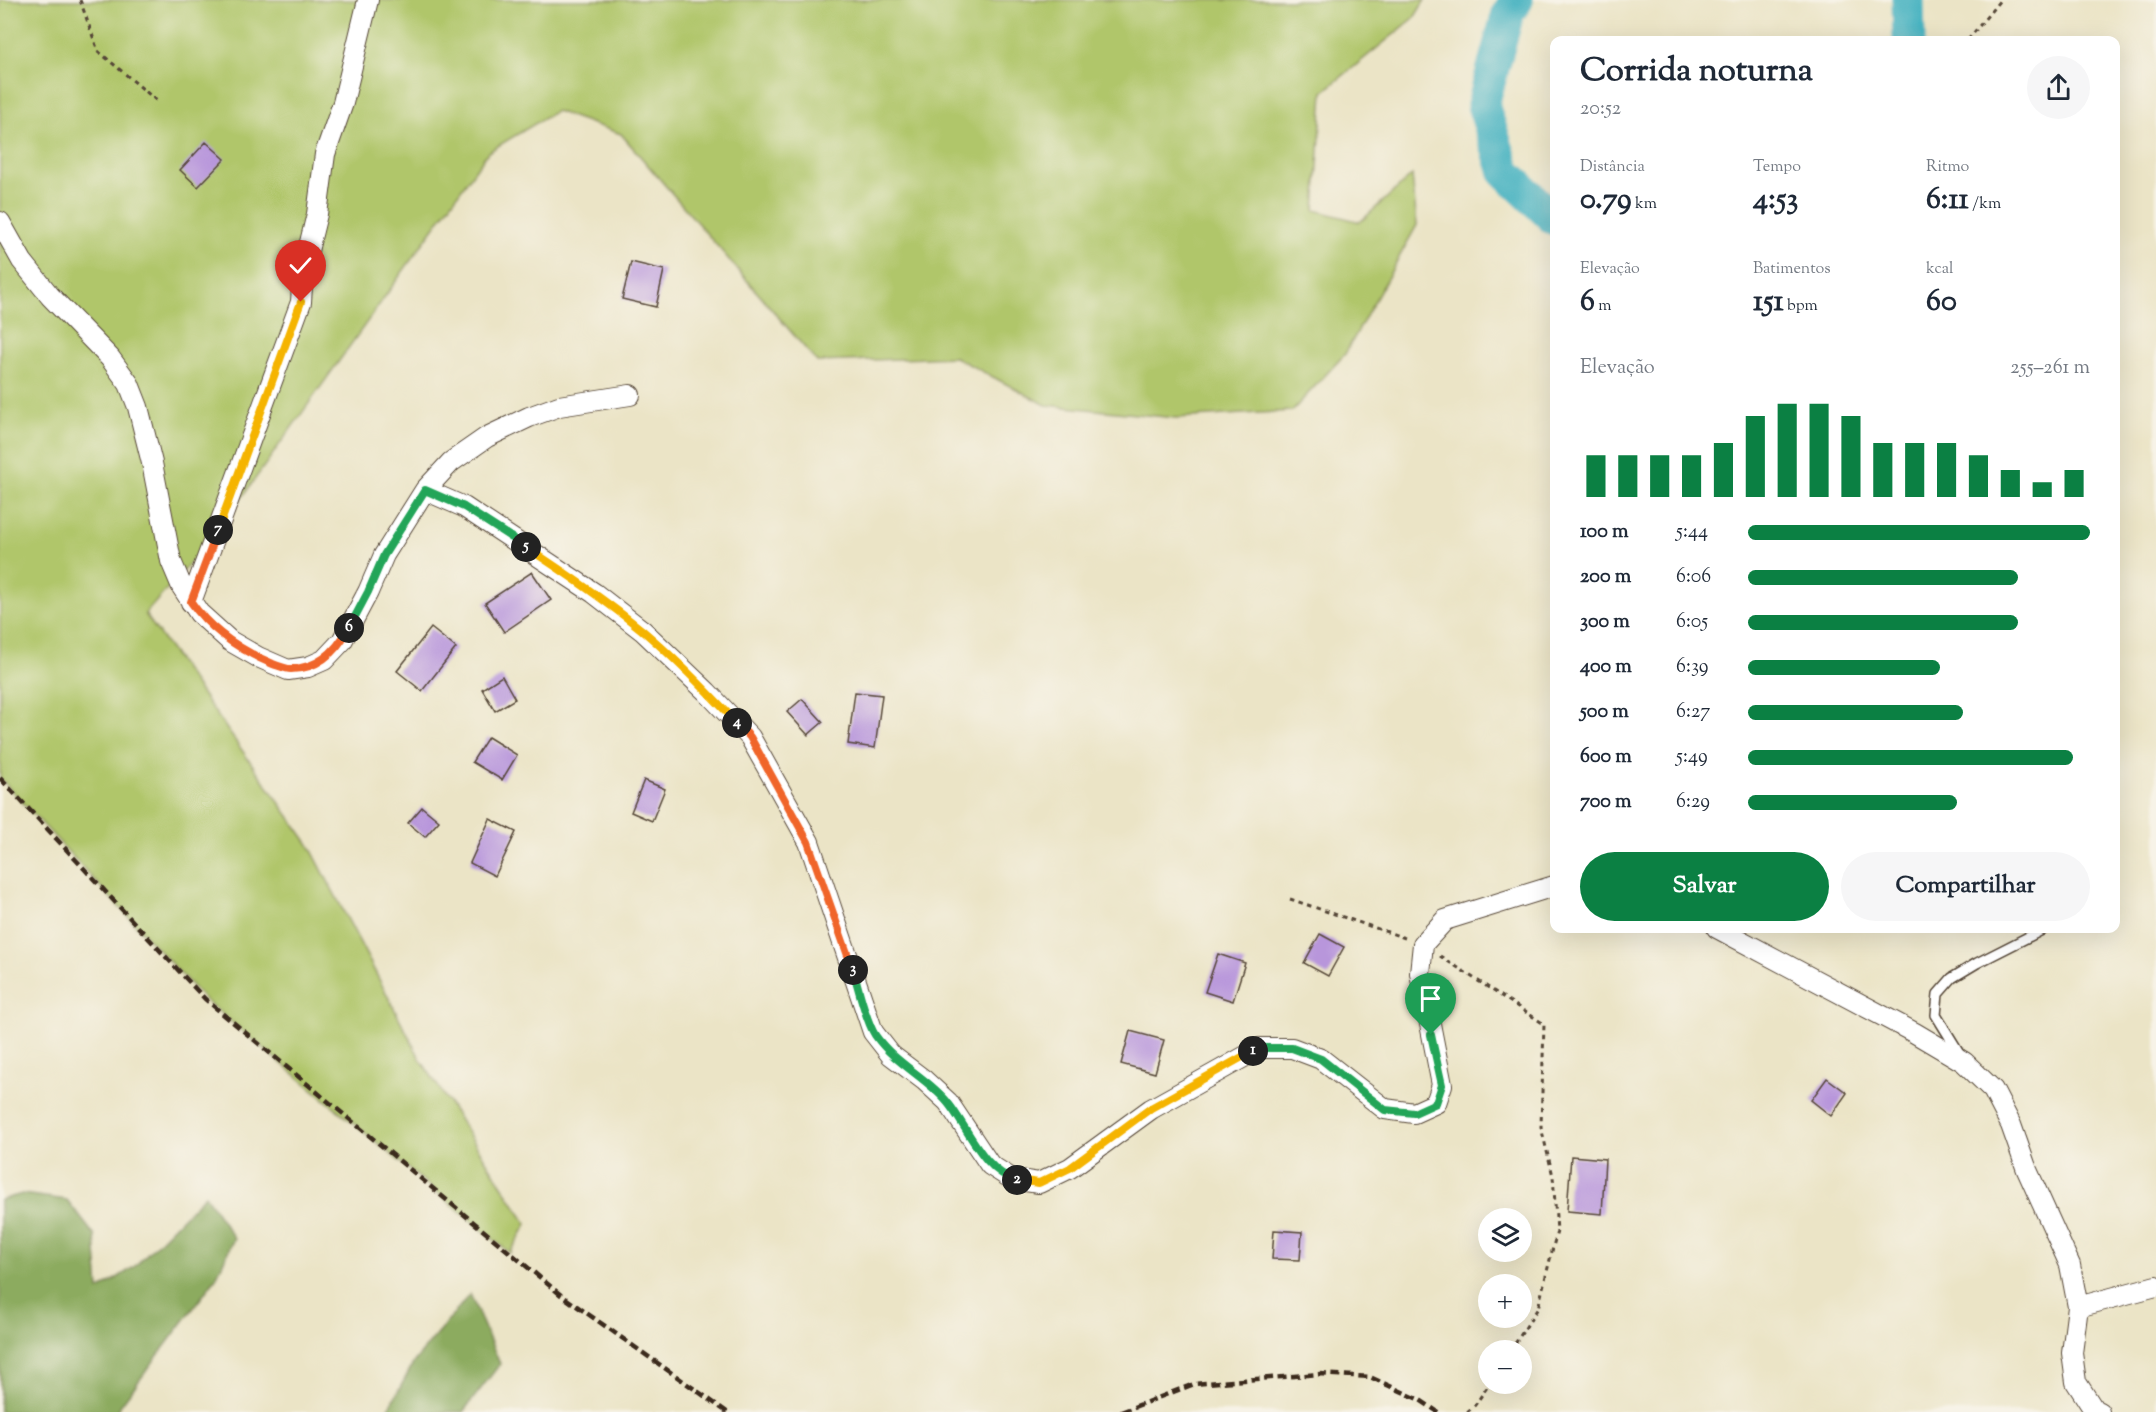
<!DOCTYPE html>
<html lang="pt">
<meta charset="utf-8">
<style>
body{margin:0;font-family:"Sorts Mill Goudy",serif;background:#f6f6f7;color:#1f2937;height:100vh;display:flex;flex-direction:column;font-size:22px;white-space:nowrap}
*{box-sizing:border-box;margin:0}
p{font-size:20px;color:#747a83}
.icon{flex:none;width:33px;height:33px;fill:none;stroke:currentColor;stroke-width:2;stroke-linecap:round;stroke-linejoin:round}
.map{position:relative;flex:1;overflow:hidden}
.panel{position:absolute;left:1550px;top:36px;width:570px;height:897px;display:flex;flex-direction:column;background:#fff;border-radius:12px;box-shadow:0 6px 24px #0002}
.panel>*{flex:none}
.buttons{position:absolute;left:1478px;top:1208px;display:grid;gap:12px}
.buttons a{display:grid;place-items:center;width:54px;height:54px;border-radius:50%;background:#fff;box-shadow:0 6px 24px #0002;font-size:30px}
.pin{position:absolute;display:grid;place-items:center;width:51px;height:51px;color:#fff;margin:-62px -26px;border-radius:50% 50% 50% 0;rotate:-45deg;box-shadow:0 0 6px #0007}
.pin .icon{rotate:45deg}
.km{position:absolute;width:30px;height:30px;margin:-15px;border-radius:50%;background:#222;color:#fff;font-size:16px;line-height:30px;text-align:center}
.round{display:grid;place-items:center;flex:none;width:63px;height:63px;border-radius:32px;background:#f6f6f7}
.head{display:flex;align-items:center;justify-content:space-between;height:102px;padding:0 30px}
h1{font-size:33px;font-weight:800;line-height:45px}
.metrics{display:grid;grid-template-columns:repeat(3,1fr);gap:9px;height:102px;padding:6px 30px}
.metrics div{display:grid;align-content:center}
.metrics b{font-size:30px;font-weight:800}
.metrics small{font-size:16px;font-weight:400}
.metrics p{font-size:16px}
.chart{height:168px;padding:12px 30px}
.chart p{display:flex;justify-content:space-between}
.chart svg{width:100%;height:108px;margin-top:6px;stroke:#0b8043;stroke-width:6}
.cta{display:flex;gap:12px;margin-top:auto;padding:12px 30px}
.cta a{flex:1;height:69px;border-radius:36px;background:#0b8043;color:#fff;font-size:24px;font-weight:800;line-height:69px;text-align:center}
.cta a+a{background:#f6f6f7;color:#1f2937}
ul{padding:0 30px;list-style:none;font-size:20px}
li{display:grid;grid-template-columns:96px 72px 1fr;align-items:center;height:45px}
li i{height:15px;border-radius:8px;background:#0b8043}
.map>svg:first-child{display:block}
.green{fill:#b0c66b;stroke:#767844;stroke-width:1.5}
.forest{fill:#8cab5f;stroke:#646a3e;stroke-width:1.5}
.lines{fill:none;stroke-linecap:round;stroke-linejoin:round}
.river{stroke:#43b1c0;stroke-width:33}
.building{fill:#b896db}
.service-casing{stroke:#554637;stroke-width:12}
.minor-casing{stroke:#554637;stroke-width:22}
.path{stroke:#554637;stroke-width:3;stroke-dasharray:4.5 4.5;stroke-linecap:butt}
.service{stroke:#fff;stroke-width:9}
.minor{stroke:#fff;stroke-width:20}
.rail{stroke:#3b2a1e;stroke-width:4.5;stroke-dasharray:9 4.5;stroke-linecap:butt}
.split-1-casing{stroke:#fff;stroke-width:12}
.split-2-casing{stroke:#fff;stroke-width:12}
.split-3-casing{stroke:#fff;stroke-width:12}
.split-4-casing{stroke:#fff;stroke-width:12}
.split-5-casing{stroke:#fff;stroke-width:12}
.split-6-casing{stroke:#fff;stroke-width:12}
.split-7-casing{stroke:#fff;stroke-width:12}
.split-8-casing{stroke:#fff;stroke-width:12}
.split-1{stroke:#22a559;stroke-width:8}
.split-2{stroke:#f5b400;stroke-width:8}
.split-3{stroke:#22a559;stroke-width:8}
.split-4{stroke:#f0652b;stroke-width:8}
.split-5{stroke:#f5b400;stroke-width:8}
.split-6{stroke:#22a559;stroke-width:8}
.split-7{stroke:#f0652b;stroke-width:8}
.split-8{stroke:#f5b400;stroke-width:8}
</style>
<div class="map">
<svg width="2156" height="1412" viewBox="0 0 2156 1412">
<rect width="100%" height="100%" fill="#f7f3e8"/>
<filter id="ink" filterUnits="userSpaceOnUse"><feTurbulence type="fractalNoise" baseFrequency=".0167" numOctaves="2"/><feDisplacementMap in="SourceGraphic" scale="12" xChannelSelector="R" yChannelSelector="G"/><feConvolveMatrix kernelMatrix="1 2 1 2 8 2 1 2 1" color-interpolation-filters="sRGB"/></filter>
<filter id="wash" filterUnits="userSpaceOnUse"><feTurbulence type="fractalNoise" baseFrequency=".008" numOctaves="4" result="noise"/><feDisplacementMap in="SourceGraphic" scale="24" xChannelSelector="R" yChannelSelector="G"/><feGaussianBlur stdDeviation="1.35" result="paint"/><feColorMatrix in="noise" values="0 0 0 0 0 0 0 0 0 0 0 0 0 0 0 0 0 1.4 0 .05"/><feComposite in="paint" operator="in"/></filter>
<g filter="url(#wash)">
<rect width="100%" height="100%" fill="#ebe4c6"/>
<path class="green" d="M0,0H1425L1414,18L1323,92L1315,210L1360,222L1412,175L1417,225L1345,354L1292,411L1176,418L1046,405L955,357L817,362L621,134L556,111L488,152L218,531L145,614L308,843L421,1060L527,1224L510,1253L205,1000L0,778Z"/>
<path class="forest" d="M22,1194L67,1200L95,1236L99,1290L134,1267L205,1195L234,1238L216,1278L120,1406L118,1412H0V1200Z
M470,1294L500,1364L463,1412H387L414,1362Z"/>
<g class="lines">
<path class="river" d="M1517,0L1508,13L1483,105L1505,172L1554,219
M1908,0L1909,40"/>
</g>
<g id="blocks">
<path class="building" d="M206,142L225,159L198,187L180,170Z
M631,262L664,270L656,307L622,299Z
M532,572L551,600L504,632L485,603Z
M431,628L456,648L422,691L397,671Z
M502,676L515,699L495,711L482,689Z
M855,692L882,695L875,748L848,744Z
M802,699L823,722L808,735L787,712Z
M488,737L517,755L502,780L472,762Z
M644,780L665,789L652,821L631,812Z
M422,807L439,821L425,837L408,823Z
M490,819L516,832L495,876L470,863Z
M1320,934L1344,947L1328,976L1304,963Z
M1218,954L1245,963L1233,1001L1205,992Z
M1130,1031L1164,1040L1155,1073L1121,1064Z
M1827,1078L1847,1093L1831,1116L1811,1100Z
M1571,1156L1605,1159L1602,1214L1567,1211Z
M1274,1230L1302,1232L1300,1260L1272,1259Z"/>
</g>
</g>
<g filter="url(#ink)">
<use href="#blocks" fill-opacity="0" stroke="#554637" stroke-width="1.5"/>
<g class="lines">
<defs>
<path id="service" d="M1960,1054L1936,1015L1938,994L1952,978L1977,963L2046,928"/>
<path id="minor" d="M0,222L22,261L50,296L110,358L129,384L138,407L152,463L171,561L182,587L199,613L230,641L258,657L288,670L308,667L324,660L342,641L368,592L384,555L425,490L451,462L487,437L529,417L559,406L630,395
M425,490L464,507L594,593L643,631L707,692L750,737L809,842L873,1032L891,1055L924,1080L948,1102L990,1165L1012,1179L1039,1183L1070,1168L1151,1109L1260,1048H1292L1321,1059L1385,1109L1414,1113L1436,1103L1442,1085L1420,973L1423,944L1445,920L1554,886
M191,602L301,302L303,271L317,214L325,154L343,103L368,0
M1717,928L1915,1033L1964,1062L1993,1090L2011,1125L2027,1170L2070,1265L2078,1307L2072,1353L2076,1382L2094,1410L2099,1412
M2078,1307L2156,1286"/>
</defs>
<use href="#service" class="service-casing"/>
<use href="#minor" class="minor-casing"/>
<path class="path" d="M80,0L98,51L157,101
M1968,40L2000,0
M1290,899L1405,938
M1440,956L1544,1024L1541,1127L1553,1176L1557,1231L1538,1308L1511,1350
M1467,1412L1475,1405L1490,1383"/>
<use href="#service" class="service"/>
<use href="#minor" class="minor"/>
<path class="rail" d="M0,778L205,999L561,1295L727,1412
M1121,1412L1194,1384L1320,1374L1370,1377L1420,1400L1438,1412"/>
</g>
</g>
<g class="lines" filter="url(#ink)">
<defs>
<path id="split-1" d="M1253,1051L1260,1048H1292L1321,1059L1385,1110L1414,1113L1436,1103L1442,1085L1431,1035"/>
<path id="split-2" d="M1017,1180L1039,1183L1070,1168L1151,1108L1253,1051"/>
<path id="split-3" d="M853,970C859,989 865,1019 875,1035C896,1065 927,1077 948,1103C967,1126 985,1174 1017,1180"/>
<path id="split-4" d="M737,723L750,737L808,842L853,970"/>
<path id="split-5" d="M526,547C566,573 605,600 642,630C675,658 707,691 737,723"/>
<path id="split-6" d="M349,628L368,592L384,555L425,490L464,507L526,547"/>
<path id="split-7" d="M218,530L191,602C211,631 242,651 273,664C279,666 285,669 291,669C318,669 336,652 349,628"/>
<path id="split-8" d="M218,530L301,302"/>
</defs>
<use href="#split-1" class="split-1-casing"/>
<use href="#split-2" class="split-2-casing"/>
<use href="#split-3" class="split-3-casing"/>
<use href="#split-4" class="split-4-casing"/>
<use href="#split-5" class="split-5-casing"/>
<use href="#split-6" class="split-6-casing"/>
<use href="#split-7" class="split-7-casing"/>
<use href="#split-8" class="split-8-casing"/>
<use href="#split-1" class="split-1"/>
<use href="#split-2" class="split-2"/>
<use href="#split-3" class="split-3"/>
<use href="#split-4" class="split-4"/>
<use href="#split-5" class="split-5"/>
<use href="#split-6" class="split-6"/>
<use href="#split-7" class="split-7"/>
<use href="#split-8" class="split-8"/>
</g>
</svg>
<div class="buttons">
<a><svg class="icon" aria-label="layers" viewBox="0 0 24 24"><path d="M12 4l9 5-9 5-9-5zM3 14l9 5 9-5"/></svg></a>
<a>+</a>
<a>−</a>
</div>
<div class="pin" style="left:1431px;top:1035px;background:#1e9e55"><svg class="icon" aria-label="arrive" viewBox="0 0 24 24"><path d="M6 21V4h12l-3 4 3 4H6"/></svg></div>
<div class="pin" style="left:301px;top:302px;background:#d93025"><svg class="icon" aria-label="check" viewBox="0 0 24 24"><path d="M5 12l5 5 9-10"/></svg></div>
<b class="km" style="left:1253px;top:1051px">1</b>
<b class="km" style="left:1017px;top:1180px">2</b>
<b class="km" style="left:853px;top:970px">3</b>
<b class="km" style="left:737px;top:723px">4</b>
<b class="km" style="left:526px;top:547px">5</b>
<b class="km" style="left:349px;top:628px">6</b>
<b class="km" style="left:218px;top:530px">7</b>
<section class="panel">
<div class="head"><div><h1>Corrida noturna</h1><p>20:52</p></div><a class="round"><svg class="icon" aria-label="share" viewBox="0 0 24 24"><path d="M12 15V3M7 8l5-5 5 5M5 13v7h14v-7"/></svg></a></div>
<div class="metrics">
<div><p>Distância</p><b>0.79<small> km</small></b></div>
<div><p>Tempo</p><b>4:53</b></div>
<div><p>Ritmo</p><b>6:11<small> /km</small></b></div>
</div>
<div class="metrics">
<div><p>Elevação</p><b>6<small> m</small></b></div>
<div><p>Batimentos</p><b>151<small> bpm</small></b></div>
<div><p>kcal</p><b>60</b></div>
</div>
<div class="chart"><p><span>Elevação</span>255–261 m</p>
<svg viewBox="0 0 160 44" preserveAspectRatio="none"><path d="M5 44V27M15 44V27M25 44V27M35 44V27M45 44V22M55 44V11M65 44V6M75 44V6M85 44V11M95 44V22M105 44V22M115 44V22M125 44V27M135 44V33M145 44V38M155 44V33"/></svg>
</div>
<ul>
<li><b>100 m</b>5:44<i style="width:100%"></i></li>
<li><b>200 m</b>6:06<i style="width:79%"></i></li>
<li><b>300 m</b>6:05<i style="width:79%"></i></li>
<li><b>400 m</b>6:39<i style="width:56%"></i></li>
<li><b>500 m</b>6:27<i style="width:63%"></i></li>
<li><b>600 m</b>5:49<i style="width:95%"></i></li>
<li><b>700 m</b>6:29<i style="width:61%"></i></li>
</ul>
<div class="cta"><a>Salvar</a><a>Compartilhar</a></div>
</section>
</div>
